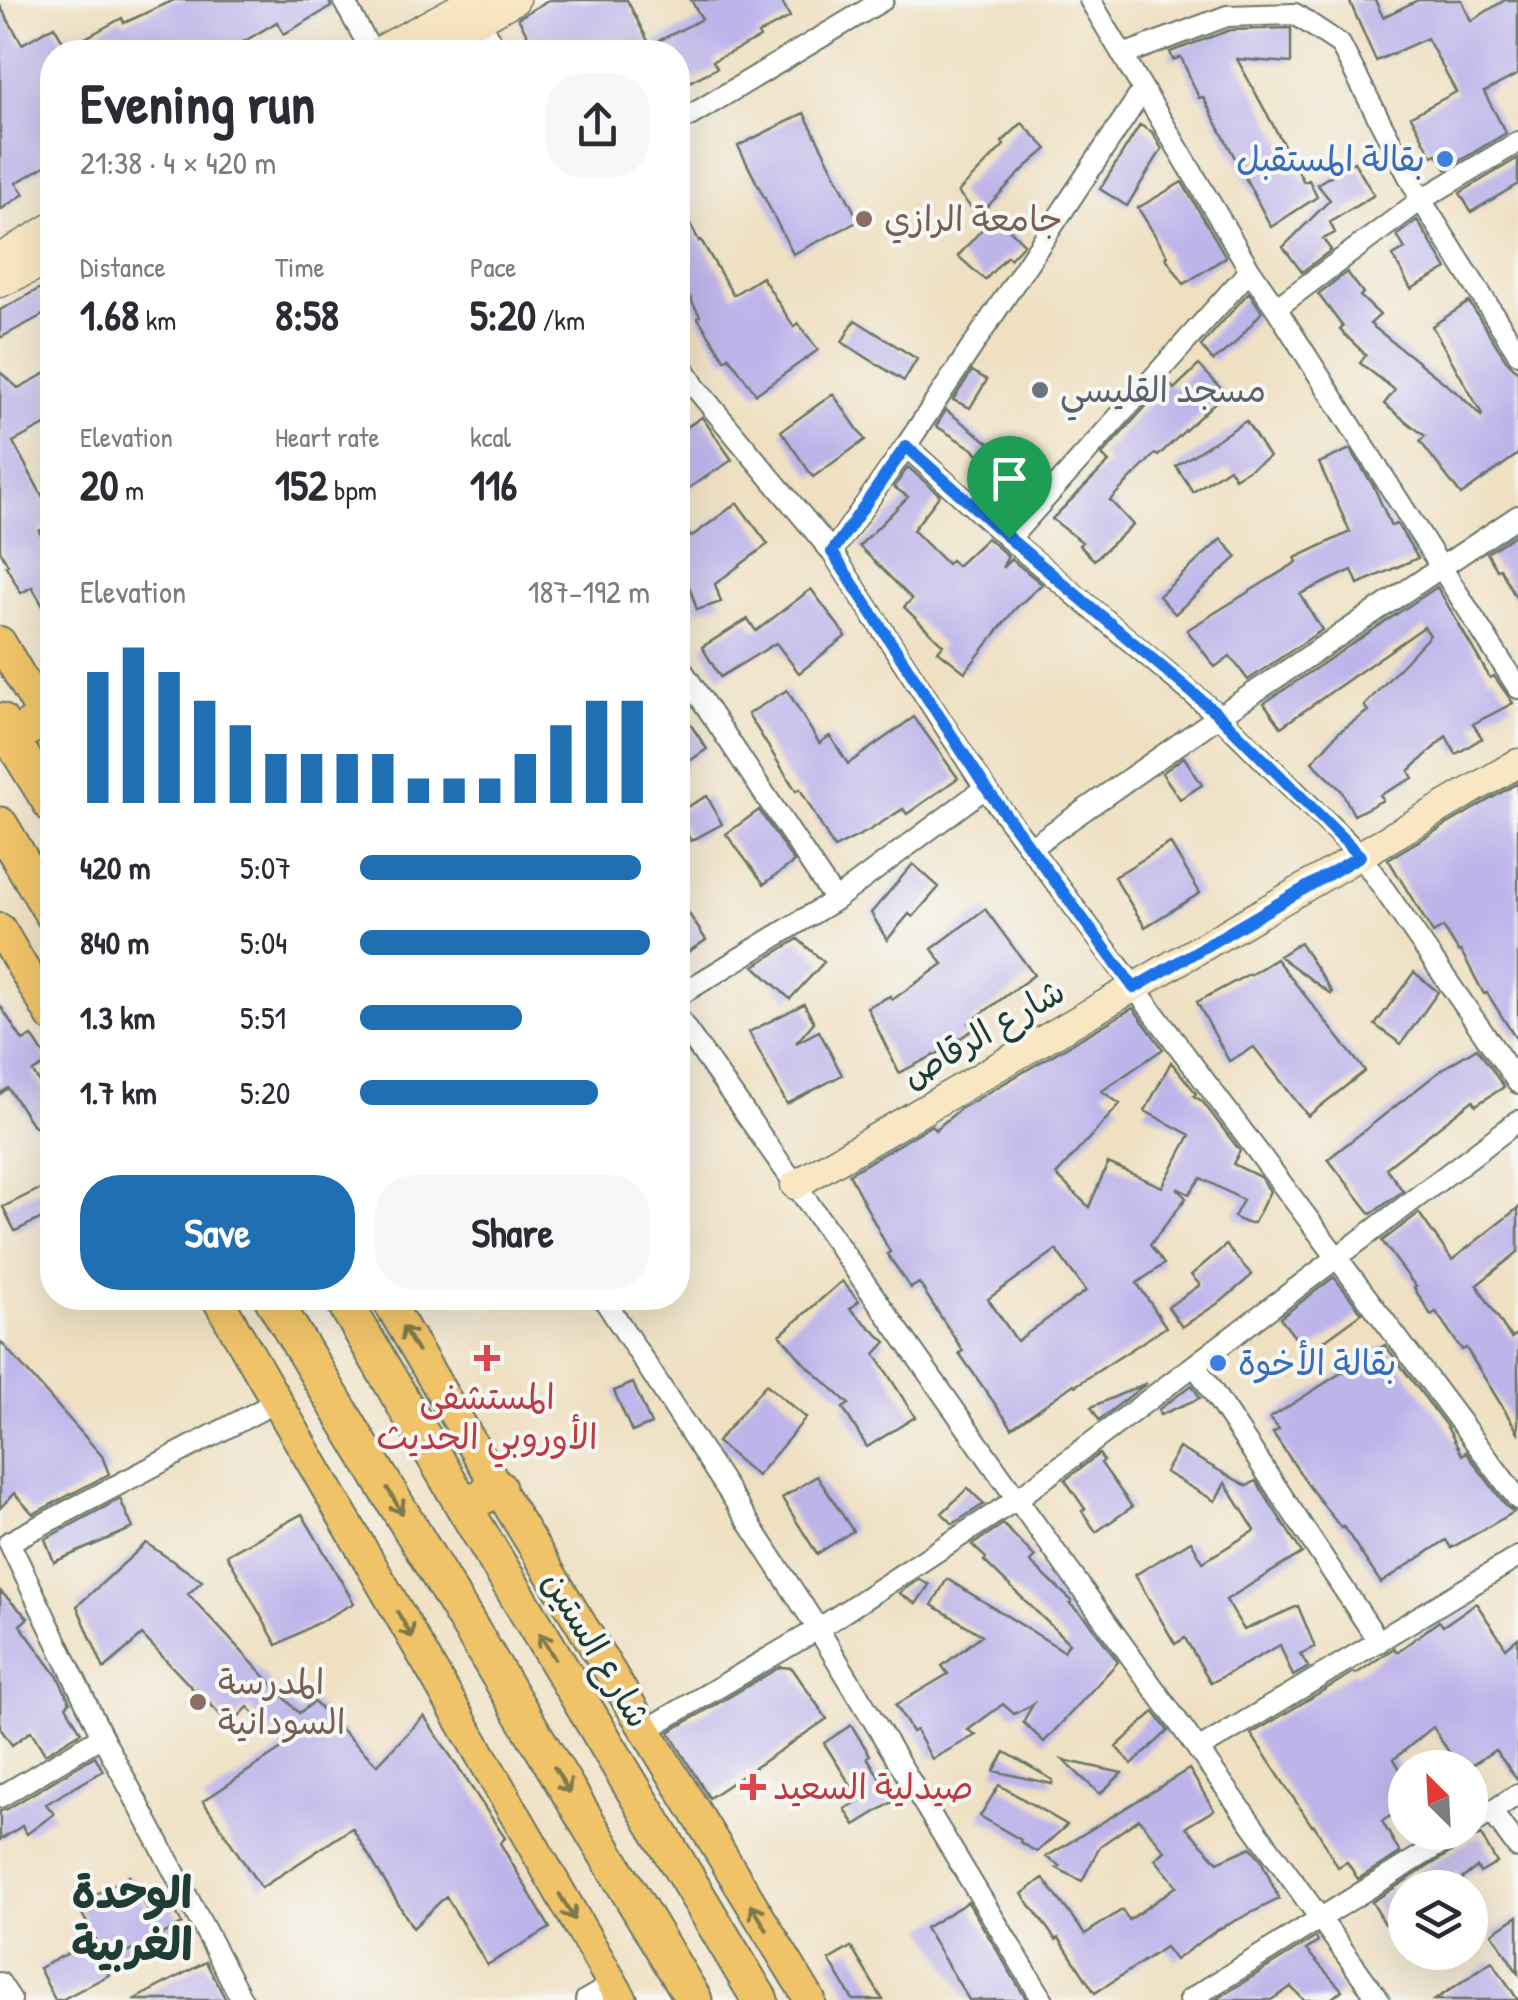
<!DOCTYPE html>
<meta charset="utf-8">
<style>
body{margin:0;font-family:"Patrick Hand","Playpen Sans Arabic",sans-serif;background:#f7f7f7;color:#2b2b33;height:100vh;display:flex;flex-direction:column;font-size:38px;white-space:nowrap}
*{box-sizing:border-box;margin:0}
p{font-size:32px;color:#7c7c81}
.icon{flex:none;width:55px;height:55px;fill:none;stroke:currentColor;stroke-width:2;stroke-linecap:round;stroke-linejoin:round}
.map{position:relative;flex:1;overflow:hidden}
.panel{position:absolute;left:40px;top:40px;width:650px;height:1270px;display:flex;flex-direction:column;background:#fff;border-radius:40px;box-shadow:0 10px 40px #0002}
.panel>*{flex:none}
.needle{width:65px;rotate:336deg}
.fabs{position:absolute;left:1388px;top:1750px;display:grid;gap:20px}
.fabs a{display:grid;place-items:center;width:100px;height:100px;border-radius:50%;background:#fff;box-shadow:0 10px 40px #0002;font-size:50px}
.pin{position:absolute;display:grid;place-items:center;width:85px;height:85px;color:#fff;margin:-102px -42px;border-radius:50% 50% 50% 0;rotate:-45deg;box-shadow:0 0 10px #0007}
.pin .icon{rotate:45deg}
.round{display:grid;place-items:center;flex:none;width:105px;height:105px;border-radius:40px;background:#f7f7f7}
.headline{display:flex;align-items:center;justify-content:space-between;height:170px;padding:0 40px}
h1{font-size:55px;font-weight:700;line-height:75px}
.metrics{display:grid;grid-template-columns:repeat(3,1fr);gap:15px;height:170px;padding:10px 40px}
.metrics div{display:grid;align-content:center}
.metrics b{font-size:42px;font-weight:700}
.metrics small{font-size:28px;font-weight:400}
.metrics p{font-size:28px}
.chart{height:280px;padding:20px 40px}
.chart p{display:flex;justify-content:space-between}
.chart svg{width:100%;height:180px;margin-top:10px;stroke:#1f6fb2;stroke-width:6}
.button{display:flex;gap:20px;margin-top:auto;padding:20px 40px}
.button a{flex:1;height:115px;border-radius:40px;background:#1f6fb2;color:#fff;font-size:40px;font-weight:700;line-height:115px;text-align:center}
.button a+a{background:#f7f7f7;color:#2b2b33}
ul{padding:0 40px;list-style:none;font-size:32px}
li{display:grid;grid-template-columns:160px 120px 1fr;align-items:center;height:75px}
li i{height:25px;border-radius:12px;background:#1f6fb2}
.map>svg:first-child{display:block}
.building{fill:#bdb4ea;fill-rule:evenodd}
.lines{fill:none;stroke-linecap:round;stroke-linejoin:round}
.street-casing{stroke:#687666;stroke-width:24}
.secondary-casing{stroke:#687666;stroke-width:31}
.primary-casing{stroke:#687666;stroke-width:34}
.highway-casing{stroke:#687666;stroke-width:39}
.street{stroke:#fff;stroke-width:20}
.secondary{stroke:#f9e7c3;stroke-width:28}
.primary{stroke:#f0c369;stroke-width:30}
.highway{stroke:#f0c369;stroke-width:35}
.oneway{stroke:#7d794c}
.route-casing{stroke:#fff;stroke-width:20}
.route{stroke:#1a73e8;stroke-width:12}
.shop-dot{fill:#3f7fe0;stroke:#f6f6f2;stroke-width:4}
.education-dot{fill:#8d6e63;stroke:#f6f6f2;stroke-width:4}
.worship-dot{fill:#6b7280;stroke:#f6f6f2;stroke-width:4}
.health-dot{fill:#e0444e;stroke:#f6f6f2;stroke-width:4}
.labels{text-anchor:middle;stroke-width:8;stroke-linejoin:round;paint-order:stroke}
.shop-label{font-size:35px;fill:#366cbe;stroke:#f6f6f2;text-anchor:end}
.education-label{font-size:35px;fill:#785e54;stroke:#f6f6f2;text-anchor:start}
.worship-label{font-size:35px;fill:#5b616d;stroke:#f6f6f2;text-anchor:start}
.street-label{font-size:35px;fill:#1f3d34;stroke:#f6f6f2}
.health-label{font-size:35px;fill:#be3a42;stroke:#f6f6f2}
.district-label{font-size:45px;font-weight:bold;fill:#1f3d34;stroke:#f6f6f2}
</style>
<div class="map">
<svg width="1518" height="2000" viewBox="0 0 1518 2000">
<rect width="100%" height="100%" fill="#f6f6f2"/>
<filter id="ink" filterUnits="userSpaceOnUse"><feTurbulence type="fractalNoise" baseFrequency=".01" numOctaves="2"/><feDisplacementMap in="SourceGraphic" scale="20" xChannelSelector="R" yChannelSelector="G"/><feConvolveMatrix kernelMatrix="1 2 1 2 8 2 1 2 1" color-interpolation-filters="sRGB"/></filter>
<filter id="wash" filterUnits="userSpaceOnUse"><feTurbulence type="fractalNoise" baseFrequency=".0048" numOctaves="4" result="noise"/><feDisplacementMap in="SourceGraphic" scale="40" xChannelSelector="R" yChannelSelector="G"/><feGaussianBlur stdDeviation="2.25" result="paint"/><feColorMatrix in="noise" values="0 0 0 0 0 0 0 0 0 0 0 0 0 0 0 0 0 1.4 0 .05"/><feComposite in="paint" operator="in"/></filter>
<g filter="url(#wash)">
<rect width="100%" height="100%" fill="#efe0c2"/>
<g id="blocks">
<path class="building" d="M174,0H329L331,7L284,34L277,22L226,52H52V162L16,183L24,194L0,210V6L22,44L54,26L67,48L122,18L124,23Z
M549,0H627L650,45L702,19L691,0H781L790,17L758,34L760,38L713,61L717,68L683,85L678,74V52H537L518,18Z
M1349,0H1375L1383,17L1418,0H1462L1471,21L1505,0H1518V74L1484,92L1506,133L1446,169L1437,154L1432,156L1411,116L1456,92L1427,38L1376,61Z
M1291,28V63L1237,59L1304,182L1309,180L1317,197L1271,227L1203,97L1199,98L1181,57L1173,60L1170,52L1230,30Z
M804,113L859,221L793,254L738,146Z
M1022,123L1047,149L1026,167L978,216L958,192L1004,145L1002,142Z
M1140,125L1152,132L1162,149L1127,206L1100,189Z
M1518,158V184L1471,212L1460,193Z
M1354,162L1374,195L1330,222L1335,233L1323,239L1331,250L1302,272L1283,247L1330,200L1317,184Z
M1182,182L1226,257L1184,284L1166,258L1168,256L1138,208Z
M678,200L699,241L701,240L733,295L762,277L794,327L798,323L818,350L756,394L729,357L725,360L698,318L700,316L678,276Z
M995,215L1024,244L1010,259L1007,256L985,280L958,256Z
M1417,220L1447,269L1411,289L1393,256L1405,249L1397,235Z
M1347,272L1363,293L1360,296L1380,315L1370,324L1461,396L1481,416L1482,414L1432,326L1469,302L1506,360L1518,372V454L1461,495L1420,441L1425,436L1384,404L1395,390L1360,363L1366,355L1340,330L1343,327L1318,294Z
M52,282V310L0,338V310Z
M1249,292L1262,312L1234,344L1213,361L1201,346Z
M855,320L917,359L904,381L842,342Z
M1199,365L1225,393L1158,456L1155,454L1110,500L1133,525L1094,560L1079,545L1082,542L1052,519L1109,462L1102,455L1168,382L1174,389Z
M52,370V421L13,442L52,514V524L39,531L52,555V622L32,587L21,593L6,566L8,565L0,550V372L18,388Z
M972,371L987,380L970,408L953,400Z
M833,394L865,440L813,477L781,431Z
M946,410L1041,483L1027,499L973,449L936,426Z
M702,417L732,460L678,495V433Z
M1246,421L1269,457L1235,478L1229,468L1193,492L1176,466Z
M1350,449L1374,487L1391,526L1397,524L1418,558L1358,584L1352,570L1300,594L1322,630L1248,680L1230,656L1215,667L1187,630L1297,562L1295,558L1350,532L1319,463Z
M908,467L940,495L913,530L947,564L951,560L957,566L987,538L1008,556L1002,568L1011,559L1042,584L1015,609L965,672L938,651L943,645L904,607L912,599L859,546L908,497L894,487Z
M737,503L768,544L715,584L721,602L697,610L686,577L678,584V517L691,537Z
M1518,533V602L1500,568L1497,570L1487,553Z
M1221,539L1237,557L1175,614L1159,596Z
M1437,587L1490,678L1494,676L1513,703L1473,724L1482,738L1456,754L1446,736L1409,771L1413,778L1380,795L1383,800L1354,815L1341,790L1312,762L1339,732L1368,711L1364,706L1430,635L1424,627L1281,727L1264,703Z
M811,589L846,636L799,673L776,643L720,677L702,647L748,619L756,631Z
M787,690L819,743L830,736L848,764L914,717L958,778L907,814L903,809L870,830L834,848L800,789L796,791L748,714Z
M678,706L707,749L678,769Z
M1184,757L1202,785L1180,799L1162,773Z
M1518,783V1042L1487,993L1484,994L1461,951L1459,952L1443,927L1433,933L1388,859Z
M707,796L722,824L691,841L678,817V812Z
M759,810L794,862L764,884L726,834Z
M1170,843L1200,893L1145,927L1114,877Z
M913,864L939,887L913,917L909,914L887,940L871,913Z
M678,897L706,940L685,954L678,943Z
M985,909L1034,975L969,1023L974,1029L940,1052L899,1073L867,1007L890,996L892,1000L943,964L932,949Z
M798,939L824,962L790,999L754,966Z
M1300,943L1332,992L1331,994L1279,956Z
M1276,959L1365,1071L1308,1116L1254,1047L1229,1061L1197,1002L1249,974L1250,975Z
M1414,972L1438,992L1401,1044L1375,1025Z
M804,1004L814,1022L796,1043L819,1031L842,1075L787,1104L749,1032Z
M0,1005L23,1041L32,1036L49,1062L33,1072L52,1104V1115L34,1127L8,1088L0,1094Z
M1133,1008L1163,1049L1102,1091L1120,1104L1056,1175L1089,1207L1108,1163L1162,1187L1190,1135L1145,1111L1171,1062L1196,1093L1194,1096L1202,1101L1240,1151L1233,1164L1260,1177L1270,1191L1254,1223H1246L1234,1217L1243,1200L1201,1178L1189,1194L1177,1188L1186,1198L1150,1245L1164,1264L1137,1283L1166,1327L1075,1386L1074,1384L1012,1428L959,1353L963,1351L919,1283L911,1288L887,1254L890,1252L849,1174L932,1125L935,1130L960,1109ZM1056,1250L1086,1291L1017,1341L988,1299Z
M1477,1048L1504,1087L1476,1105L1473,1100L1386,1168L1403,1191L1371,1214L1328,1159L1444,1068Z
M52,1183V1213L15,1231L3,1207Z
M1518,1208V1252L1477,1285L1511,1338L1518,1334V1432L1466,1348L1462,1350L1436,1312L1431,1315L1414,1288L1416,1287L1382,1241L1419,1213L1452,1260Z
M1226,1245L1252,1275L1223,1300L1182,1327L1168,1307L1200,1285L1191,1275Z
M1334,1277L1362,1313L1307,1353L1280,1318Z
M842,1281L859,1301L850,1309L886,1342L875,1354L915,1417L867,1447L843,1408L849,1404L804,1363L780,1335Z
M0,1341L102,1456L109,1474L33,1514L14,1493L0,1508Z
M1385,1345L1447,1427L1462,1455L1466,1452L1507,1507L1514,1512L1451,1548L1446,1540L1381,1583L1343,1526L1341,1528L1308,1485L1273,1433L1279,1429L1270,1418Z
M633,1383L651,1424L632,1432L614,1391Z
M1147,1383L1099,1420L1091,1407Z
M766,1384L806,1418L757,1476L717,1442Z
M1192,1385L1200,1398L1160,1415L1158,1410Z
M1179,1448L1247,1486L1256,1481L1302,1553L1226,1600L1244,1630L1298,1606L1315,1647L1300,1654L1309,1667L1293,1676L1280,1645L1211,1683L1185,1638L1175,1644L1135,1575L1191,1541L1203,1562L1255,1530L1225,1483L1215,1501L1165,1472Z
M1099,1454L1104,1461L1101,1463L1132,1507L1096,1532L1082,1511L1085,1509L1065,1480Z
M817,1476L853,1531L817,1554L782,1498Z
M968,1488L984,1504L953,1524L942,1513Z
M120,1499L133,1528L54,1562L45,1539Z
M302,1514L354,1603L277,1645L227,1555Z
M1003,1524L1035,1557L1030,1562L1072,1601L1070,1604L1087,1619L1118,1662L1044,1742L1023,1722L1033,1704L1014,1714L1003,1704L968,1730L976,1735L932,1759L916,1730L912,1732L896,1705L948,1674L942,1666L982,1635L932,1605L947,1579L1064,1651L1069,1643L984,1561L986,1558L972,1545Z
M146,1543L202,1581L188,1594L299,1713L314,1702L377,1765L424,1716L505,1838L500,1843L550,1928L487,1965L446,1896L413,1928L352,1828L261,1888L203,1801L286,1746L248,1707L230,1725L196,1689L195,1691L142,1635L104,1669L77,1606Z
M919,1579L929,1585L916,1604L899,1593Z
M0,1591L28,1618L20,1625L58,1677L70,1702L66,1706L81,1732L45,1754L31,1731L12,1745L0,1728Z
M1476,1603L1506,1648L1518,1638V1780L1495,1750L1468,1768H1459L1433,1727L1394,1759L1405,1778V1808L1382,1821L1400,1853L1358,1879L1347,1862L1338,1867L1314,1825L1312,1826L1251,1734L1354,1672L1356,1674L1394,1648L1397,1652L1439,1621L1443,1626Z
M780,1667L792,1668L827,1719L709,1798L669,1732Z
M1154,1712L1168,1731L1132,1764L1116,1747Z
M851,1725L870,1755L867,1757L894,1801L855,1825L845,1809L860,1800L824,1743Z
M1005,1752L1053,1780L1052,1784L994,1771Z
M95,1756L103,1771L46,1804L54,1814L27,1834L22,1826L0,1840V1811L7,1809Z
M1063,1760L1122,1773L1100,1794Z
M1189,1769L1214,1810L1186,1827L1218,1862L1251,1847L1261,1860L1279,1899L1217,1930L1175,1960L1165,1947L1095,1993L1059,1938L1056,1940L1022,1894L1043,1878L1085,1934L1122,1910L1129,1920L1177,1886L1155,1859L1165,1851L1139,1819L1100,1846L1082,1881L1057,1868L1060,1866L1046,1857Z
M999,1785L1067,1825L1037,1852L1020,1842L1021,1840L980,1816Z
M1481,1835L1497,1863L1480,1873L1477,1867L1450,1888H1405V1911L1385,1924L1372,1902L1470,1840Z
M129,1876L151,1915L172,1904L182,1924L104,1965L109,1975L61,2000H55L39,1968L96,1939L77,1905Z
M968,1902L1027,2000H969L925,1928Z
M1518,1916V1973L1492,1933Z
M1316,1937L1318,1942L1306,1950L1342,1990L1330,2000H1304L1291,1987L1271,2000H1215Z
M851,1947L883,2000H853L829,1960Z
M1492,1961L1518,2000H1435Z
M206,1962L226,2000H133Z"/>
</g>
</g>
<g filter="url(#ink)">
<use href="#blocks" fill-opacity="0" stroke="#687666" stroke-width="2.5"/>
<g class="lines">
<defs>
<path id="street" d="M343,0L372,52
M1090,0L1250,270L1276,308L1518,688
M473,11L497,52
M1123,55L1227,16L1295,14L1340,44L1421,200L1518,353
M678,123L883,0
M1276,308L1421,200L1518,142
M678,358L695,387L832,552L985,788L1518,1499
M906,446L1009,539L1219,716L1361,856L1518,1083
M1009,539L1250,270
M832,552L906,446L1143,90
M678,664L835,900
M1030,848L1219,716L1518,516
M678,996L835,900L985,788
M678,1018L1017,1499L1379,2000
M603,1298L818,1629L1043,2000
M1195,1365L1379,1642
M646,1730L818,1629L1017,1499L1518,1121
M1198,1750L1518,1557
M0,1797L102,1736
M1492,1812L1518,1848
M1470,1826L1518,1794
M0,1983L11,2000
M242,2000L102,1736L9,1542L276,1402
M586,2000L612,1985
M1189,2000L1459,1832"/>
<path id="secondary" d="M377,52L474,0
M422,52L515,0
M0,258L52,227
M0,283L52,259
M795,1185L1518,763"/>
<path id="primary" d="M0,642L52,730
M0,929L52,1017
M217,1298L622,2000
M386,1298L498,1488L810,2000"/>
<path id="highway" d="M0,721L52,805
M11,739L45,717
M0,825L52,913
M272,1298L694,2000
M342,1298L464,1507L760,2000
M464,1507L498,1488"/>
</defs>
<use href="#street" class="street-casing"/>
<use href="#secondary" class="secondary-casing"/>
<use href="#primary" class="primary-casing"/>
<use href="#highway" class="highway-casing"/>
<use href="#street" class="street"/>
<use href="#secondary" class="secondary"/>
<use href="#primary" class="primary"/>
<use href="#highway" class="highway"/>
</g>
<defs><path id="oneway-shaft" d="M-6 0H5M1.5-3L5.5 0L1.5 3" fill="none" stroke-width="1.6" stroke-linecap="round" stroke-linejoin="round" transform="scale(2.5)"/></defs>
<g class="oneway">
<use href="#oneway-shaft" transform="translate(410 1339) rotate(-121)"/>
<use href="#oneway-shaft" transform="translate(395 1501) rotate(59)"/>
<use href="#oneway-shaft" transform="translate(405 1625) rotate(60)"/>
<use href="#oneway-shaft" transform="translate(547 1646) rotate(-121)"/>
<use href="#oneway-shaft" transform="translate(562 1780) rotate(59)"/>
<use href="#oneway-shaft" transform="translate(567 1907) rotate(60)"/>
<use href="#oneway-shaft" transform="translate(759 1917) rotate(-121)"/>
</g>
</g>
<g class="lines" filter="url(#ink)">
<defs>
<path id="route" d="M906,446L1009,538L1220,716L1360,856L1134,988L986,788L832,552Z"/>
</defs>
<use href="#route" class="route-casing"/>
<use href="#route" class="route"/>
</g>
<g class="shop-dot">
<circle cx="1445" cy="159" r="10"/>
<circle cx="1218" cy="1363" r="10"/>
</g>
<g class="education-dot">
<circle cx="864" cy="219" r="10"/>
<circle cx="198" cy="1702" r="10"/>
</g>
<circle class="worship-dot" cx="1040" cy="390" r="10"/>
<g class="health-dot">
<path d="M482 1343h10v10h10v10h-10v10h-10v-10h-10v-10h10z"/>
<path d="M748 1772h10v10h10v10h-10v10h-10v-10h-10v-10h10z"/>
</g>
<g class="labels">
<g class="shop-label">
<text x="1425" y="171">بقالة المستقبل</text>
<text x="1238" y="1375" text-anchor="start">بقالة الأخوة</text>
</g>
<g class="education-label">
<text x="884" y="231">جامعة الرازي</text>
<text x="218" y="1694">المدرسة<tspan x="218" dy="40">السودانية</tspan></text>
</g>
<g class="worship-label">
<text x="1060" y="402">مسجد القليسي</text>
</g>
<g class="street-label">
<text transform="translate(983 1033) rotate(-30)" y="12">شارع الرقاص</text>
<text transform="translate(597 1649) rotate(59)" y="12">شارع الستين</text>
</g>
<g class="health-label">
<text x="487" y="1409">المستشفى<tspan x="487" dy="40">الأوروبي الحديث</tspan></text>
<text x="773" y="1799" text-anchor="start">صيدلية السعيد</text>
</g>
<g class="district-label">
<text x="132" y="1908">الوحدة<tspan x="132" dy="52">الغربية</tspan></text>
</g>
</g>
</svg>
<div class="fabs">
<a><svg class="needle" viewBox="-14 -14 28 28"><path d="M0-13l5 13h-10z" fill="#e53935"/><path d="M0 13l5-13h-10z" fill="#7c7c81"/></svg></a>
<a><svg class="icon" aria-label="layers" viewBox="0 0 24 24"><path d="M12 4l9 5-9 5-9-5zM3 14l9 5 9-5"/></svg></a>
</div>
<div class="pin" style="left:1009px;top:538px;background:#1e9e55"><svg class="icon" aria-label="arrive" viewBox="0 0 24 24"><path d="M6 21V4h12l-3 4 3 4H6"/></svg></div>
<section class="panel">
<div class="headline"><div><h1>Evening run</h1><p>21:38 · 4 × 420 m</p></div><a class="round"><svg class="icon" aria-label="share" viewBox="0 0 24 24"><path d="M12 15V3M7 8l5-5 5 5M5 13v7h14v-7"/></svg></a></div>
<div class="metrics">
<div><p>Distance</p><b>1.68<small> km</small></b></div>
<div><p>Time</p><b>8:58</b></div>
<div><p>Pace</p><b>5:20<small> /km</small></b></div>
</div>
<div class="metrics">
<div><p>Elevation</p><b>20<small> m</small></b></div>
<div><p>Heart rate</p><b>152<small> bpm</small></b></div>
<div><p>kcal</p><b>116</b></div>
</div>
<div class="chart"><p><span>Elevation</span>187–192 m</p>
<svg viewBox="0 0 160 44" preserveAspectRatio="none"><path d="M5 44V12M15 44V6M25 44V12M35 44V19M45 44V25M55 44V32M65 44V32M75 44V32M85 44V32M95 44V38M105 44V38M115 44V38M125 44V32M135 44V25M145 44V19M155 44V19"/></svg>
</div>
<ul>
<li><b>420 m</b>5:07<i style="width:97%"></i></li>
<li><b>840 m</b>5:04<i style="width:100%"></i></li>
<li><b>1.3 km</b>5:51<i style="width:56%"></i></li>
<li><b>1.7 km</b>5:20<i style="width:82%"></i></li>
</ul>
<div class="button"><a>Save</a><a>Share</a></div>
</section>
</div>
